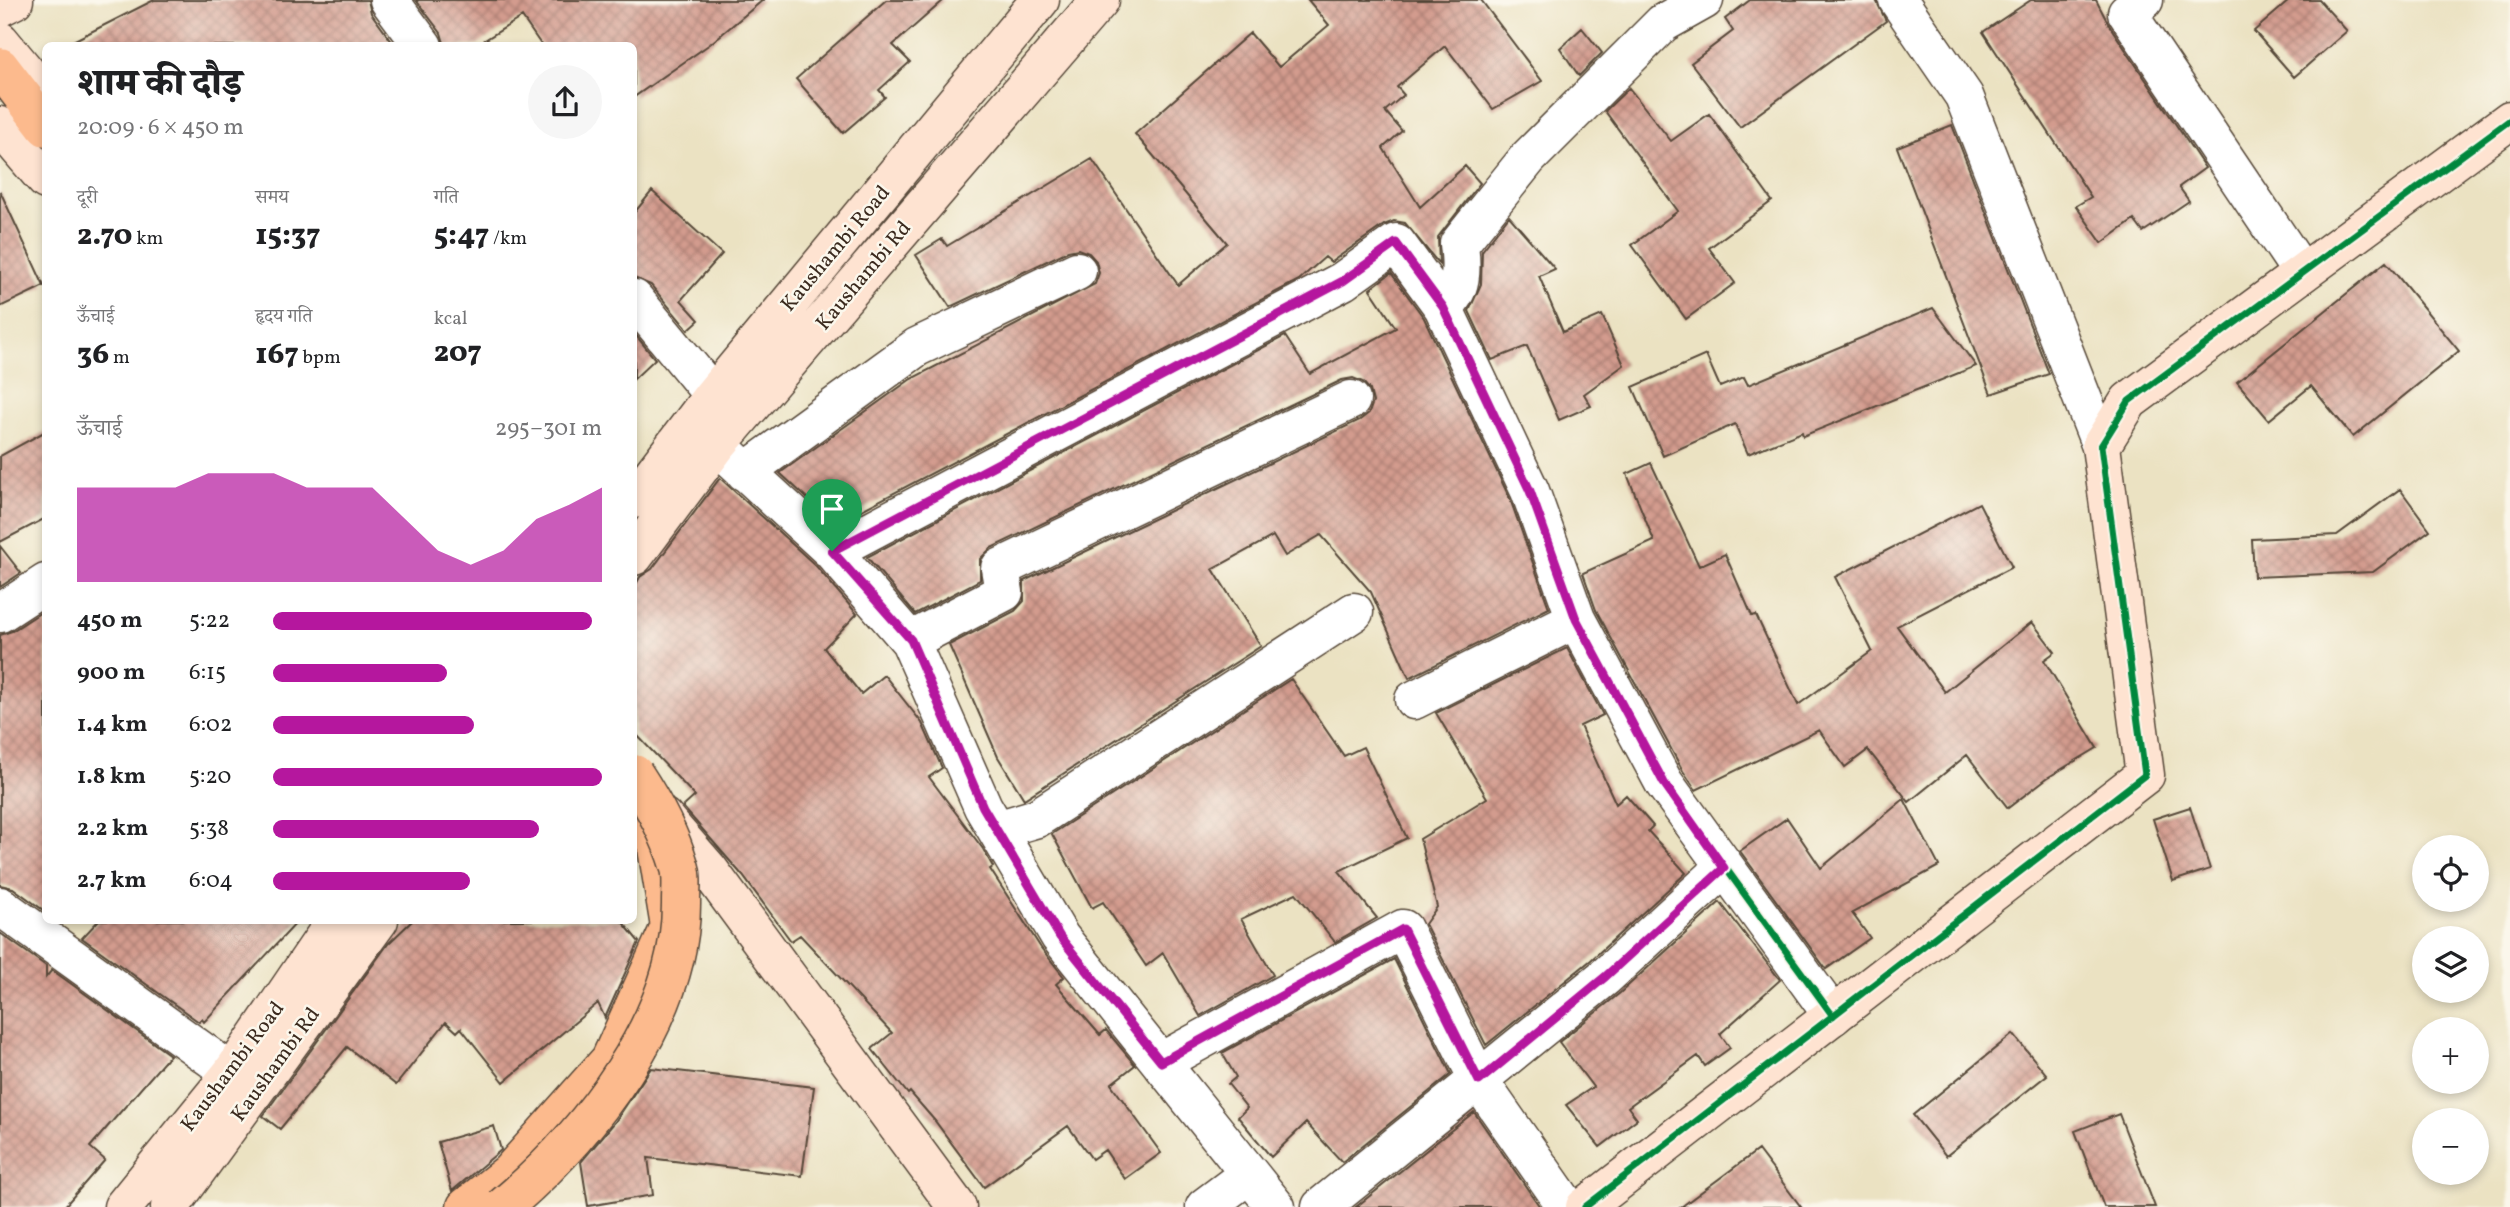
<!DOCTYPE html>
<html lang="hi">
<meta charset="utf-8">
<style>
body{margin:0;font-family:Vollkorn,"Noto Serif Devanagari",serif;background:#f6f6f6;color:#202124;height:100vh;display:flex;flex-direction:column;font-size:26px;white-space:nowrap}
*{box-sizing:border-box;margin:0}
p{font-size:23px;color:#757577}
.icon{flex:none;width:38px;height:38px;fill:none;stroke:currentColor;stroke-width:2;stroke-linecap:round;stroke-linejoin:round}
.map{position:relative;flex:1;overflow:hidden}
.sheet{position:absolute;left:42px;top:42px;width:595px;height:882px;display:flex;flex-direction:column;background:#fff;border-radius:10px;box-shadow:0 4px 10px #0003}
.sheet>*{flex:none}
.fabs{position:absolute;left:2412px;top:835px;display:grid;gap:14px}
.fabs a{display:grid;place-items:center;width:77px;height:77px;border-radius:50%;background:#fff;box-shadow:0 4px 10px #0003;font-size:35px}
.pin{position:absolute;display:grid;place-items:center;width:60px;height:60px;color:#fff;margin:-72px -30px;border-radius:50% 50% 50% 0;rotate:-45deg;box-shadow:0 0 7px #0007}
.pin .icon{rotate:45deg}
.round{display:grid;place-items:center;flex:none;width:74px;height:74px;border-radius:37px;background:#f6f6f6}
.overview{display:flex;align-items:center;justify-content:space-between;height:119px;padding:0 35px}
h1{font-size:38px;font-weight:800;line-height:52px}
.figures{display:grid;grid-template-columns:repeat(3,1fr);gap:10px;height:119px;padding:7px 35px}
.figures div{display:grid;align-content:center}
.figures b{font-size:30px;font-weight:800}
.figures small{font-size:19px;font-weight:400}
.figures p{font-size:19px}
.chart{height:196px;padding:14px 35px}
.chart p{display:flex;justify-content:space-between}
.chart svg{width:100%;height:126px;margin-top:7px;fill:#b5179e;opacity:.7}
ul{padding:0 35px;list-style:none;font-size:23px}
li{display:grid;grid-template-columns:112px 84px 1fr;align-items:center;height:52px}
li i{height:18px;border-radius:9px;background:#b5179e}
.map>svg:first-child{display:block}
.building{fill:url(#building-cross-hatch)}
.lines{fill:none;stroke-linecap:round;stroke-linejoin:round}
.street-casing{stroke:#554637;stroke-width:41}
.secondary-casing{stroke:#554637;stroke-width:41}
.primary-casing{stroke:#554637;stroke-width:41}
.street{stroke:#fff;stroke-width:38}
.secondary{stroke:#fee3d1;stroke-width:38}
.primary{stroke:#fcba8d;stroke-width:38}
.primary-bridge-casing{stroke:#554637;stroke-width:41;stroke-linecap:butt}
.primary-bridge{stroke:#fcba8d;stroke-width:38}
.cycleway-casing{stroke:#fbf7ec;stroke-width:11}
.cycleway{stroke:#00873e;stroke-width:7}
.route-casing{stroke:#fff;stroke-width:14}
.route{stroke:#b5179e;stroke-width:9}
.labels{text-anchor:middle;stroke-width:5;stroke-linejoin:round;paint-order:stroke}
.street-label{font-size:21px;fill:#3b2a1e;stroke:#fbf7ec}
</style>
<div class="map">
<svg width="2510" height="1207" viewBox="0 0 2510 1207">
<defs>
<pattern id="building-cross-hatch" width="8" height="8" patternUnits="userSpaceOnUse" patternTransform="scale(1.75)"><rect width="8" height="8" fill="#d39b8e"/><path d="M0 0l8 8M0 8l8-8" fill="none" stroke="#ac7f73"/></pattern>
</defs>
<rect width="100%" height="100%" fill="#fbf7ec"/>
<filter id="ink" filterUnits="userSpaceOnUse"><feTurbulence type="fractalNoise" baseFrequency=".0143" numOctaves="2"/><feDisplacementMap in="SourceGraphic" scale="14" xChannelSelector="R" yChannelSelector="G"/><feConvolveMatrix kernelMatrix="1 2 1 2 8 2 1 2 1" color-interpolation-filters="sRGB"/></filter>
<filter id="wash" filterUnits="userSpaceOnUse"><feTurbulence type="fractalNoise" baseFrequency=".00686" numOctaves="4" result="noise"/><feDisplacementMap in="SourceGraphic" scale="28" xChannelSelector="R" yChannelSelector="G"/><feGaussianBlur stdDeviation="1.57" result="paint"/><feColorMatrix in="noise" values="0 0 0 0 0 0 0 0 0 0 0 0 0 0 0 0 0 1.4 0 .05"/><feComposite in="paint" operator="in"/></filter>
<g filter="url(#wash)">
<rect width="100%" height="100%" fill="#ebe2c2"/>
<g id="blocks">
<path class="building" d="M154,0H368L371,13L395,46H63Z
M416,0H763L710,44L634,97V46H542L522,17L475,46H445L441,33Z
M886,0H944L893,45L910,62L879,90L885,97L843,133L796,79Z
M1308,0H1481L1542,81L1493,109L1445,46L1397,87L1404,95L1385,111L1402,131L1383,148L1420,207L1465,166L1480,183L1438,237L1439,264L1405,223L1394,221L1384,225L1331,262L1325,257L1299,280L835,524L780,473L911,379L1095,284L1099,273L1096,261L1089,253L1078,249L1068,251L950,307L916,255L942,239L947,246L1092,159L1178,285L1227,243L1135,134L1250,33L1279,67L1329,25Z
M1750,0H1876L1886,21L1740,127L1691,63L1733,31L1725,19Z
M2031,0H2096L2109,25L2205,168L2179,187L2189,201L2143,232L2134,220L2102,243L2076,206L2091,197L1983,32Z
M2290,0H2319L2347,31L2294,77L2254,31Z
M1582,28L1602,53L1579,76L1560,48Z
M1629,88L1671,141L1709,114L1772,201L1709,248L1735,283L1686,319L1632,245L1678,211L1605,111Z
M1952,125L2049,374L1991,394L1897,147Z
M0,191L44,286L0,307Z
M652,191L722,254L681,300L699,320L688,330L651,285L634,278V213Z
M1509,216L1555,269L1539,276L1563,332L1602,315L1624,365L1584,394L1591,406L1559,420L1527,346L1492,360L1469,311L1481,284L1482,251Z
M2386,262L2459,351L2353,437L2311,386L2269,420L2237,382Z
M1391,273L1424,318L1510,499L1549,608L1409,678L1371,592L1321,535L1285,556L1273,536L1213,569L1261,646L1024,799L998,757L949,645L1015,611L1024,601V581L1360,420L1369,413L1373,402L1370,390L1363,382L1353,378L1342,380L991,548L980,559V580L915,614L867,557L1285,336L1310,374L1396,328L1370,289Z
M1933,308L1976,366L1803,436L1802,432L1748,454L1735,424L1663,456L1633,387L1706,355L1720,387L1744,377L1748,385Z
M634,333L655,359L634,379Z
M46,431V518L0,542V456Z
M1651,463L1699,566L1725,554L1752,616L1756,615L1798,705L1872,651L1835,577L1979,503L2012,567L1897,626L1945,692L2032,622L2055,652L2044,660L2097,748L2047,778L2008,808L1967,755L1909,802L1868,750L1845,767L1819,730L1696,790L1683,771L1596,610L1583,573L1654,541L1627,474Z
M720,478L816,566L857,614L824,648L861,694L884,675L922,723L942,768L929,777L983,849L993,867L990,869L1041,948L1064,977L1056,984L1100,1035L1106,1030L1135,1065L1111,1084L1161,1153L1125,1179L1105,1150L1092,1159L1068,1126L984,1187L935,1121L910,1092L908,1094L872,1049L892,1033L800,935L791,941L743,876L683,807L695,796L634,732V588L640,577L652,569Z
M2400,489L2430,530L2373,572L2254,577L2252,539L2337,535Z
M0,546L21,573L0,587Z
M46,609V912L13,888L0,885V635L12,631Z
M1567,648L1603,715L1580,726L1616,804L1626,795L1653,826L1648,831L1686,873L1591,960L1486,1045L1425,924L1437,907L1420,839L1487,798L1436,713Z
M1291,679L1344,756L1363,747L1407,838L1339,871L1377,918L1335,942L1296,893L1241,919L1273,975L1200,1016L1163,953L1146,966L1103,902L1092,908L1052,834Z
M1904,799L1939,866L1852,913L1870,938L1826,969L1740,851L1787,818L1821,868Z
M2190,807L2210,869L2173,881L2153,819Z
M1720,902L1780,980L1720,1034L1730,1048L1705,1066L1698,1056L1628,1107L1637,1119L1600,1147L1566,1105L1593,1087L1559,1042L1620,993Z
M99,920H299L204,1022L202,1019L199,1022L82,938Z
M413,920H621L639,942L605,1018L598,1003L504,1082L461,1028L457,1032L446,1022L396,1085L347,1047L280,1129L263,1116L388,944Z
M0,933L46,966V977L52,970L170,1055L90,1147L105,1160L64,1207H0Z
M1394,959L1451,1074L1342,1162L1306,1123L1271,1157L1238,1117L1247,1108L1228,1084L1236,1077L1222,1053Z
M2013,1034L2047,1075L1946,1156L1913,1115Z
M651,1068L814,1087L802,1176L648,1158L653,1195L588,1206L581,1162L615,1122Z
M1474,1112L1540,1207H1356Z
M2119,1114L2155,1207H2104L2075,1131Z
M494,1126L501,1150L452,1191L438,1142Z
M1758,1150L1801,1207H1681Z"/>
</g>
</g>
<g filter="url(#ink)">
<use href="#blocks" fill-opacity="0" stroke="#554637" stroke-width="2"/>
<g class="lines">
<defs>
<path id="street" d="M389,0L423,46
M1898,0L1964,96L2101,446
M2144,0L2127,13L2302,273
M634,299L713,395
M1443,307C1463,291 1462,268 1459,244L1528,158L1663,23L1704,0
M717,445L832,551L910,641L983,807L1060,937L1276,1207
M745,472L917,347L1077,271
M832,551L1343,281L1396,243L1443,307L1530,491L1576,619L1664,783L1833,1016
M0,613L46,583
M910,641L1004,592L1000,568L1351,400
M1414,700L1576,619
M997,830L1037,818L1354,612
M0,906L232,1073
M1161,1062L1403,929L1479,1081L1567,1207
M1205,1207L1249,1174
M1321,1207L1605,977L1724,868"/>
<path id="secondary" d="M0,7L14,0
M0,41L39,88
M0,126L46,180
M634,499L713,395L1040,0
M634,556L717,445L1100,0
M663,817L709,870L957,1207
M123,1207L232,1073L336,920
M170,1207L379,920
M1585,1207L2145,775L2101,446L2129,401L2510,120"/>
<path id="primary" d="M0,67L46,127
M466,1207L510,1172L610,1060L670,927L656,842L646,823"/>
</defs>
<use href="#street" class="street-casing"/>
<use href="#secondary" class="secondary-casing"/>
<use href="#primary" class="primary-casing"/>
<use href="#street" class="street"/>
<use href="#secondary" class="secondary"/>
<use href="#primary" class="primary"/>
<defs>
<path id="primary-bridge" d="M503,1207C588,1135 682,1018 681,902C681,890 683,875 679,865C670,835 651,800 634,774"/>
</defs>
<use href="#primary-bridge" class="primary-bridge-casing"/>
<use href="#primary-bridge" class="primary-bridge"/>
<defs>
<path id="cycleway" d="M832,551L1343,281L1396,243L1443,307L1530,491L1576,619L1664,783L1833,1016
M1585,1207L2145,775L2101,446L2129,401L2510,120"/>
</defs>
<use href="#cycleway" class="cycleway-casing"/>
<use href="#cycleway" class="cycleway"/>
</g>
</g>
<g class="lines" filter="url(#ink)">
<defs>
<path id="route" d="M1396,243L1443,307L1530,491L1576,619L1664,783L1724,868L1605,977L1479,1081L1403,929L1161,1062L1060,937L983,807L911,640L832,551L1343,281Z"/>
</defs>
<use href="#route" class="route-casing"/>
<use href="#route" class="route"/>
</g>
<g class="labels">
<g class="street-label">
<text transform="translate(835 248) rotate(-50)" y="7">Kaushambi Road</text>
<text transform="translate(863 275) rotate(-50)" y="7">Kaushambi Rd</text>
<text transform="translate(275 1064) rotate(-54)" y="7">Kaushambi Rd</text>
<text transform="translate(232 1066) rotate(-53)" y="7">Kaushambi Road</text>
</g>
</g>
</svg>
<div class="fabs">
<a><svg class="icon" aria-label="locate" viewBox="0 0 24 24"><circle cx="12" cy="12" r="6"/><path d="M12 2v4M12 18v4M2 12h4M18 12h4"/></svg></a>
<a><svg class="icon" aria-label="layers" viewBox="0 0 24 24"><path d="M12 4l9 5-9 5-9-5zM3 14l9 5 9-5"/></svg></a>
<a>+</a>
<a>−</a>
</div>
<div class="pin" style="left:832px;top:551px;background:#1e9e55"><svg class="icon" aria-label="arrive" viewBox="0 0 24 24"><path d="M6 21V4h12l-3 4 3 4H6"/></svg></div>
<section class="sheet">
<div class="overview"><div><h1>शाम की दौड़</h1><p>20:09 · 6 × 450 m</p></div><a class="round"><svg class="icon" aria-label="share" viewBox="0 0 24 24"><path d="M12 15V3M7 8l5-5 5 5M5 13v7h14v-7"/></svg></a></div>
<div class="figures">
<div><p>दूरी</p><b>2.70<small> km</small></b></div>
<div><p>समय</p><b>15:37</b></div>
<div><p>गति</p><b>5:47<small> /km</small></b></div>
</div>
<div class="figures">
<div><p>ऊँचाई</p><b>36<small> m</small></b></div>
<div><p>हृदय गति</p><b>167<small> bpm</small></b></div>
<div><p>kcal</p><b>207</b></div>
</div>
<div class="chart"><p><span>ऊँचाई</span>295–301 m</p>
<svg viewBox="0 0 160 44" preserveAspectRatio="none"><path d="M0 44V11L10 11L20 11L30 11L40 6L50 6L60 6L70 11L80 11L90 11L100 22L110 33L120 38L130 33L140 22L150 17L160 11V44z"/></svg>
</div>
<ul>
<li><b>450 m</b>5:22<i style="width:97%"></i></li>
<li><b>900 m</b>6:15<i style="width:53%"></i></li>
<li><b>1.4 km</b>6:02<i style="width:61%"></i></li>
<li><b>1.8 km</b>5:20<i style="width:100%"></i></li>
<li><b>2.2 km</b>5:38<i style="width:81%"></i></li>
<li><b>2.7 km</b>6:04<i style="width:60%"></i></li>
</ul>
</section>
</div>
